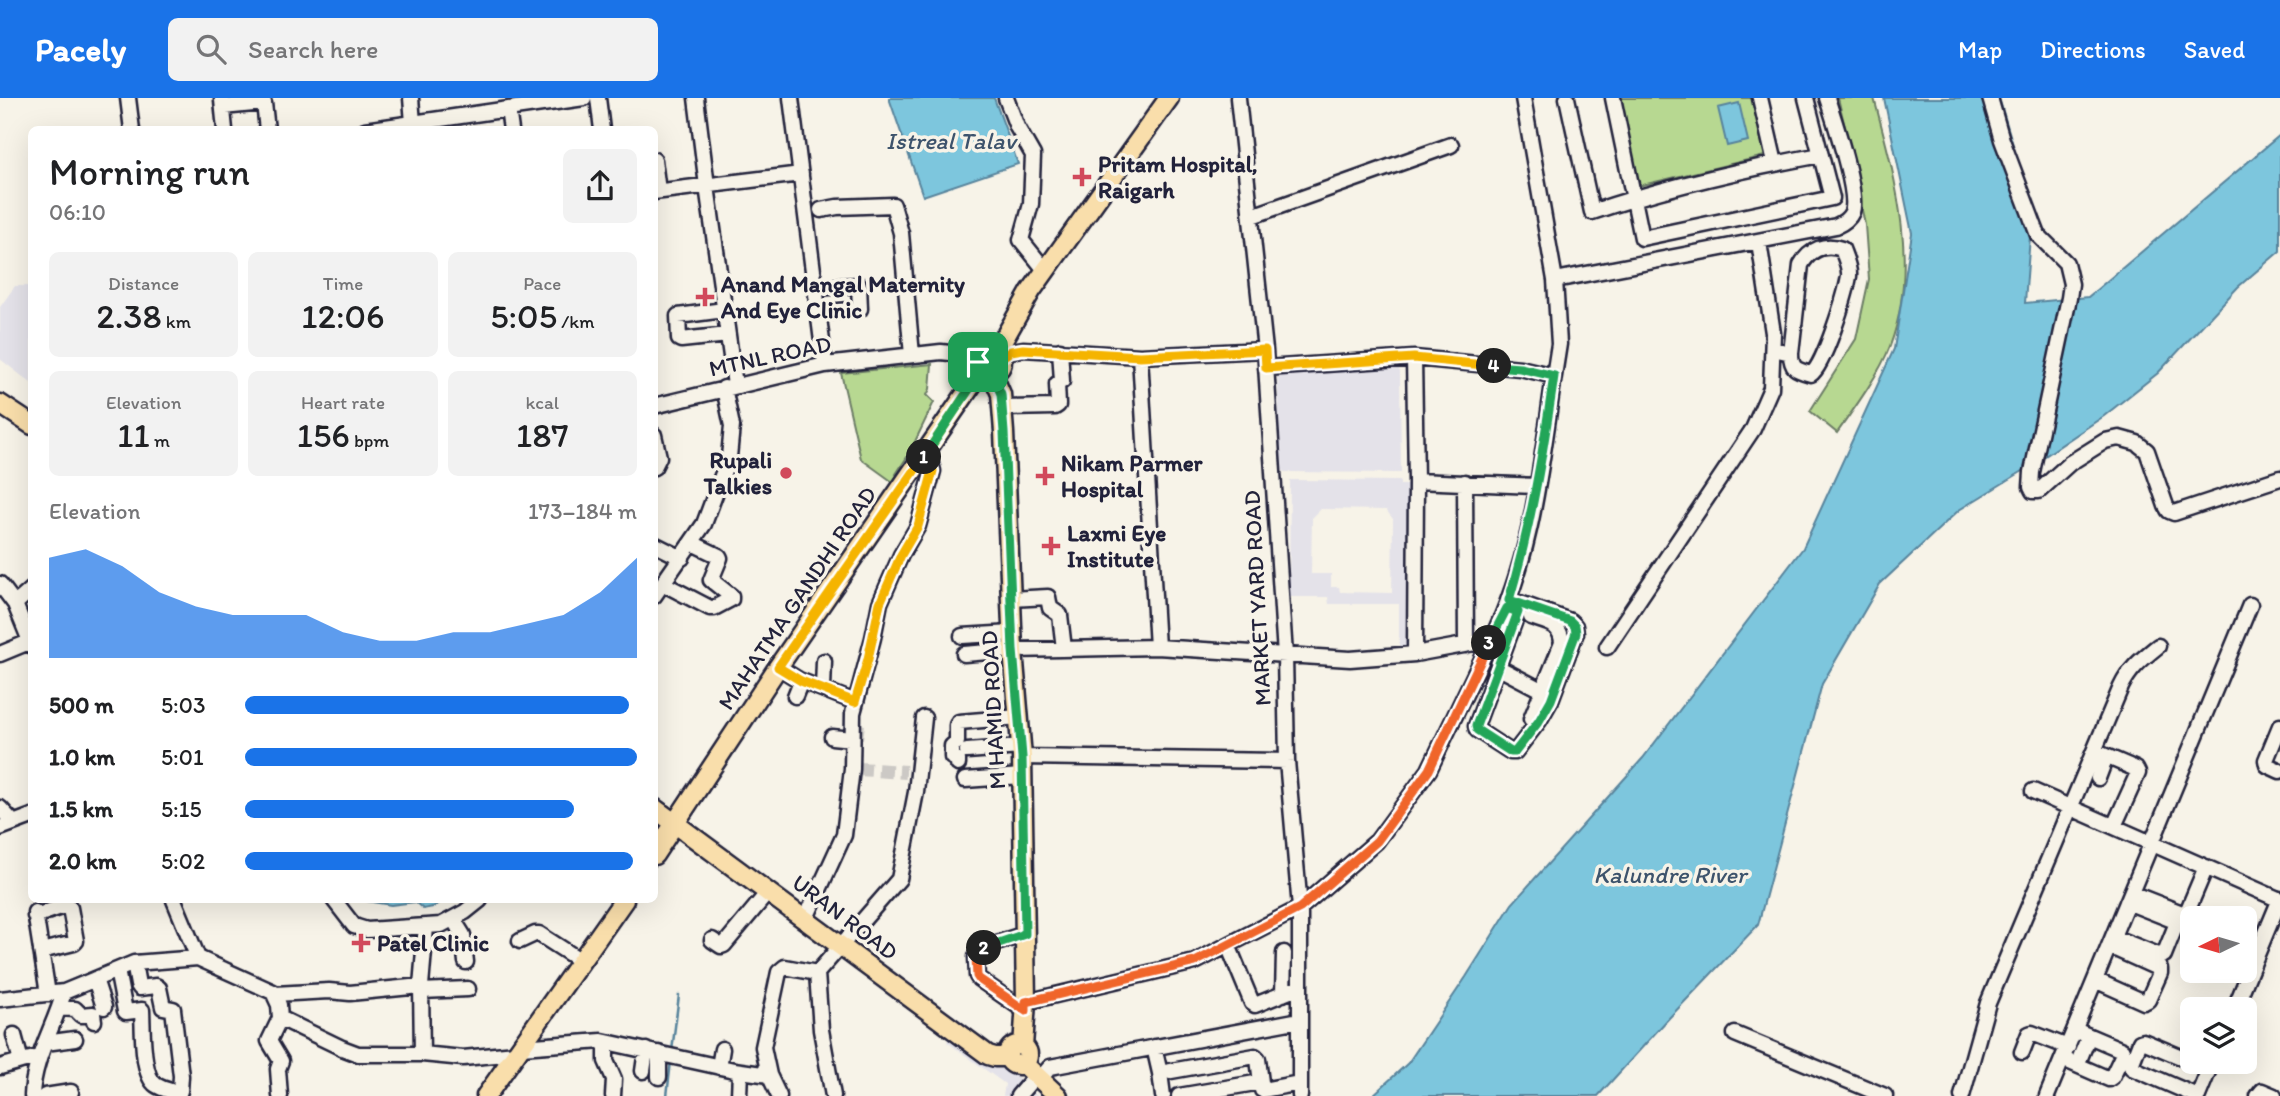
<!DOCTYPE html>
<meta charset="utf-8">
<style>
body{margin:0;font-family:Itim,sans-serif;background:#f2f2f2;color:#202124;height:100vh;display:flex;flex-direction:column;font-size:26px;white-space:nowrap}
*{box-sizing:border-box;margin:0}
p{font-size:23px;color:#757577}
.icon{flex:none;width:38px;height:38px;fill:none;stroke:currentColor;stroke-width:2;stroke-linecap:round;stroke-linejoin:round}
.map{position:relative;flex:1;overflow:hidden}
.details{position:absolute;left:28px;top:28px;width:630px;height:777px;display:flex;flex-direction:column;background:#fff;border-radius:10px;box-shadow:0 7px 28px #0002}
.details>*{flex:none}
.needle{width:46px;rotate:265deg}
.fabs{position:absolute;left:2180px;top:808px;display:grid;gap:14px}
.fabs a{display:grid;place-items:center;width:77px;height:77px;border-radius:10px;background:#fff;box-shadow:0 7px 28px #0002;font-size:35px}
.pin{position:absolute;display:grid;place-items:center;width:60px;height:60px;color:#fff;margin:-30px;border-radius:14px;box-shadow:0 4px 10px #0006}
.km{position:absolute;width:35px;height:35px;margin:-18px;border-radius:50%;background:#222;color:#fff;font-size:19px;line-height:35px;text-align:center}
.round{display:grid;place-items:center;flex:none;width:74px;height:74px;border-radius:10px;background:#f2f2f2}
.headline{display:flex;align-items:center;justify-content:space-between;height:119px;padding:0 21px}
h1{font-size:38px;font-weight:600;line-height:52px}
.figures{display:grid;grid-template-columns:repeat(3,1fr);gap:10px;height:119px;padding:7px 21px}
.figures div{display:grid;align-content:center;border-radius:10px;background:#f2f2f2;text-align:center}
.figures b{font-size:35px;font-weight:600}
.figures small{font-size:19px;font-weight:400}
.figures p{font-size:19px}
.chart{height:196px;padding:14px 21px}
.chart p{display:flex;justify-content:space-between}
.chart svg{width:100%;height:126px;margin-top:7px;fill:#1a73e8;opacity:.7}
ul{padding:0 21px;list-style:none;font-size:23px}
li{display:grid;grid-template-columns:112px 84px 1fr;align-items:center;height:52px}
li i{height:18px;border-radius:9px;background:#1a73e8}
header{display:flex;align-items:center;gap:42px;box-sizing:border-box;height:98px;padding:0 35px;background:#1a73e8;color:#fff}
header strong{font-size:33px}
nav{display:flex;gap:38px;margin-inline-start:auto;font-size:24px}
.search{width:490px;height:63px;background:#f2f2f2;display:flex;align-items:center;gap:18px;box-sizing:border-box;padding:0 24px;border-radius:10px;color:#757577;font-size:26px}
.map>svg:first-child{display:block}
.built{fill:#e4e2e9;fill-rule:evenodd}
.green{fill:#b7d891;stroke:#6c7d66;stroke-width:2}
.water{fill:#7dc6dd;stroke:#59849c;stroke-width:2}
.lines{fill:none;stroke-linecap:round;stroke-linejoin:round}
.stream{stroke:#59849c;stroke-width:2.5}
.minor-tunnel{stroke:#ccc9c5;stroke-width:14;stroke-dasharray:14 7;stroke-linecap:butt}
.minor-casing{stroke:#22223b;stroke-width:19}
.major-casing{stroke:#22223b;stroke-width:23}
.minor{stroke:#f7f3e8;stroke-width:14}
.major{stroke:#f9deab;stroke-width:18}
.split-1-casing{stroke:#fff;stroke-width:14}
.split-2-casing{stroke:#fff;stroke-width:14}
.split-3-casing{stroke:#fff;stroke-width:14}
.split-4-casing{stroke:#fff;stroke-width:14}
.split-5-casing{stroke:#fff;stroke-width:14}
.split-1{stroke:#f5b400;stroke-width:9}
.split-2{stroke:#22a559;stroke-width:9}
.split-3{stroke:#f0652b;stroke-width:9}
.split-4{stroke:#22a559;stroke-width:9}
.split-5{stroke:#f5b400;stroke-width:9}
.poi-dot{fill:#d1495b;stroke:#f7f3e8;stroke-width:2.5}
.labels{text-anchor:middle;stroke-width:7;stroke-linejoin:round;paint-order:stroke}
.poi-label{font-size:23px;font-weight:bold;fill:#22223b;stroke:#f7f3e8;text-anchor:start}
.street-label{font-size:23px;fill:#22223b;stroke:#f7f3e8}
.water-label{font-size:24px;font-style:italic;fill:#3d536c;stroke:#f7f3e8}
</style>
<header>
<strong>Pacely</strong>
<div class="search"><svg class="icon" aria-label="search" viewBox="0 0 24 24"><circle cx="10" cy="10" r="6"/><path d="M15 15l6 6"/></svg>Search here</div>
<nav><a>Map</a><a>Directions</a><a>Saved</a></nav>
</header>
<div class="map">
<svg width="2280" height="998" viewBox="0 0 2280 998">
<rect width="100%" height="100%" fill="#f7f3e8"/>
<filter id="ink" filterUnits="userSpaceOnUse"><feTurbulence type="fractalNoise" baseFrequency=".0143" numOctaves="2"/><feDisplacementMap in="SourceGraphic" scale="14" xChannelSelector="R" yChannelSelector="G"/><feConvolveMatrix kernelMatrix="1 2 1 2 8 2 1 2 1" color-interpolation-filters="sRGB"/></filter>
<g filter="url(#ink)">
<path class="built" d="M15,188H31V285L0,261V209Z
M1398,268L1400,274L1401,375L1284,374L1281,370L1277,270Z
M1290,382L1400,383V387H1410L1409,551H1399V506H1329L1328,499H1289ZM1321,411L1386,412L1393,421L1392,495L1340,494L1339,489H1331V476H1311L1312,420Z
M950,939L1013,975L1037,998H1003L1005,986L947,944Z"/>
<path class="green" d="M1618,0H1756L1769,57L1638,88Z
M1838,0H1874C1895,79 1920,167 1890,248C1880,275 1854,311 1837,335L1810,313L1856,241L1869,181L1865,127L1848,42Z
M932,266L930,291L927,297L934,304L909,356L896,376L902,382L897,387L861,361L841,275Z"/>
<path class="water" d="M889,0H994L1018,66L923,98Z
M1884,0H1999L2032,111L2025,205L2088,199L2280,37V153L2238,189L2158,275L2104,318L2023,373L1959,412L1880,486L1822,586L1758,827L1669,920L1598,998H1372L1408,965L1466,879L1512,806L1643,660L1803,450L1894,251L1912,135Z
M1739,5L1748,43L1727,48L1718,10Z
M360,802H445L433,809L423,811L415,804L391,807Z"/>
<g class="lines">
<path class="stream" d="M672,953L679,897
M667,998L671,963"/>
<path class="minor-tunnel" d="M857,633L864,634
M857,671L906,674"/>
<defs>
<path id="minor" d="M128,0L132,32
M411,0L413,25
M598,0L602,32
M696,0L707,88L735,287
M791,0L825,267
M1006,0L1017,29L1033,57L1031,106L1021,142L1046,173
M1238,0L1265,252L1285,557L1287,663L1300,810V998
M1523,0L1555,182L1559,246L1554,278
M1567,0L1592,114C1666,89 1744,71 1821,57
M1613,0L1642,140L1832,100L1806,0
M1760,0L1775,65
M1990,0L2002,42L2033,124L2038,137L2066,165L2071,186L2069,200L2032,374L2031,389L2033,393H2039L2070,365L2105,343L2119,340L2137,345L2147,353L2166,408L2169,413L2174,415L2280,380
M222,2L225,32
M223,9L264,5L267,32
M508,11L511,32
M365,32L584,0
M654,62L658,93
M654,94L801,76
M821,112L837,109L893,107L901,135L912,257
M1252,118L1451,47
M1555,182L1836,128C1843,125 1849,121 1852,114C1859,95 1834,22 1827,0
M815,190L859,187L860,211L818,215
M724,212L678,218L679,241L681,242L728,237
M1773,251L1791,255C1791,271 1796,272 1811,276C1824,268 1846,196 1849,178C1850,170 1845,159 1842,151C1825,145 1810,151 1801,167L1791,255
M1140,258L1157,549
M1002,259L1011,253L1023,251L1140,258L1265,252
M1414,260L1416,383L1415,556
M654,308L825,267L941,254L968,257L978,264
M1002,310L1055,309L1058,307L1057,286L1062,283L1060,252
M654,337L659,359L654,369
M1416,383L1537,388
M1465,384L1466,547
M654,446L682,460
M0,486L15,506L32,548
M664,486L710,510H714L731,501V498L711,482L720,460L719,458L692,445
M654,498L704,426L729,359L732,328L724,290
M1011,501L1048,499L1050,510L1060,517L1064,551
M1509,501L1570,523L1575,528L1576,535L1551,602L1539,623L1515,654H1511L1477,632L1476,628L1521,506
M15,506L32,491
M1531,519C1547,525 1561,525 1562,545L1531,621
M962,538L1012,535
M1607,549L1753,331L1771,290L1773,235L1759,144
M0,556L29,544
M964,556L1013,552L1157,549L1350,561L1415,556L1491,542C1532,461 1541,367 1554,278L1520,270L1414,260L1266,270
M778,569L799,582L855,604
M1503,572L1543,593
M823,591L824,563
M795,598L801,583
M2280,628L2266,662L2267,667L2280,673
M832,639L852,641
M967,653L1021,649
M2094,653L2136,671L2138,675L2114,728
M1022,659L1287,663
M958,666V662L952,659V648L957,644V627L959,624L1019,619
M2098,680L2106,659
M965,682L1022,678
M2033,693L2280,802
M0,710L13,724
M0,730L32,718
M2131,795L2182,815L2187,814L2206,769
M174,802L198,860L273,894L279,907L280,920L342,950L358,956H422L463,960L516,955
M334,802L354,828L367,832L441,827L465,814L480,802
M35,814L48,896
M35,818L67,807L70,810L76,843L74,845L41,853
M806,820L844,737L852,671L853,615L873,540L880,505L901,457L918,428L933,373L932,369L922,361
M453,821L463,837L466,864
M1025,836L984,849L976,859L977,878L979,881L1025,913
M2113,839L2161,858L2164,857L2176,827L2175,823L2127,804
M712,842L721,848L724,847L769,793
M520,843L535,836H539L581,863
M1228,847L1252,905L1255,907L1300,889
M2245,848L2258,854
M117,872L125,913L126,914L142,912C143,929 141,977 156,987C162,991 171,993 177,995L180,993L181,978L173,911L163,909L159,890L156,888L140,890L138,887L134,865
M95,881L104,909
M2095,882L2144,904L2148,902L2160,875V871L2109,848
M421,893L468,891
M275,896L329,893L350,895L421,888
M1283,896L1284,855
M0,901L64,894L134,865L198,860
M1026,904L1195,864L1300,810L1377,743L1429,672L1491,542
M60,910L75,911L81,917L93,916L94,923
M2234,912L2280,801
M280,920L269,943L281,963L278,971L280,998
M1735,936L1885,998
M14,937L21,963L39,959
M606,944V963L614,981L613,998
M45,945L75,941
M521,949L602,943L734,972L769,977
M1154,949L1160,975L1255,958L1258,961L1262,992L1300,985
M2022,954L2029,936L2032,935L2068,949
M659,955V979
M422,956L421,888L426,829
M2063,961L2109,981L2112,979L2123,956L2122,952L2075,932
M2193,964L2143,943L2140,944L2131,967L2132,970L2197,998
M2077,967L2089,938
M0,969L21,963
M719,969L722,951
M643,973L646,952
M1160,975L1163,998
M1040,981L1050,969L1300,922
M32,998C33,961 54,930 64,894
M45,998L71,994
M739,998L740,973
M779,998L769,977L763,949L779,874L785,869L817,875
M833,998L821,932L817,875L899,781L916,694L924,620
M1018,998L1036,977
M1179,998L1261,984
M1962,998L1988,905L2121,589C2130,570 2142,561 2158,548
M2047,998L2250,507
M2198,998L2212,964
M2258,998L2262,993L2274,998"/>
<path id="major" d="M978 263a12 12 0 1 1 24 0a12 12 0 1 1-24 0Z
M997,253L1031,193L1169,0
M992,275L1001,296L1004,334L1013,552L1022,659L1026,904L1023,949
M0,306L32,327
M654,710L988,957L995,959H1008
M654,757L778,569L982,272
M1008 957a10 10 0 1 1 20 0a10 10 0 1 1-20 0Z
M1023,965L1058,998
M486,998L624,802"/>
</defs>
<use href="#minor" class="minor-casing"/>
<use href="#major" class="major-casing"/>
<use href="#minor" class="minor"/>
<use href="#major" class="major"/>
</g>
</g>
<g class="lines" filter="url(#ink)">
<defs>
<path id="split-1" d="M924,359L922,362L778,569L801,583L855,604L868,561L880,505L901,457L918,428L933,373L931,368L922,362L982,272L978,264"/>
<path id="split-2" d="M924,359L982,272L992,275L1001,296L1004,334L1013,552L1022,659L1025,836L984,850"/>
<path id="split-3" d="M984,850L976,859L977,878L979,881L1026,913V904L1195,864L1300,810L1377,743L1429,672L1489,545"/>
<path id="split-4" d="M1489,545L1507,510L1518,514L1476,628L1477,632L1511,654H1515L1539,623L1551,602L1576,535L1575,528L1570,523L1509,502C1531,428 1543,354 1554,278L1520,270L1494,268"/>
<path id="split-5" d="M978,264L983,253C990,249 998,251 1002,259L1011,253L1023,251L1140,258L1265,252L1266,270L1414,260L1494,268"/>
</defs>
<use href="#split-1" class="split-1-casing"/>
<use href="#split-2" class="split-2-casing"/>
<use href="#split-3" class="split-3-casing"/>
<use href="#split-4" class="split-4-casing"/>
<use href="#split-5" class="split-5-casing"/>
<use href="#split-1" class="split-1"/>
<use href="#split-2" class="split-2"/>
<use href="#split-3" class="split-3"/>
<use href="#split-4" class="split-4"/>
<use href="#split-5" class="split-5"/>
</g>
<g class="poi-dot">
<path d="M1078.5 68.5h7v7h7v7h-7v7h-7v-7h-7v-7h7z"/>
<path d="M701.5 188.5h7v7h7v7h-7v7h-7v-7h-7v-7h7z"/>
<circle cx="786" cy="375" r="7"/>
<path d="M1041.5 367.5h7v7h7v7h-7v7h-7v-7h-7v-7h7z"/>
<path d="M1047.5 437.5h7v7h7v7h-7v7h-7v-7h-7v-7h7z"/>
<path d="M357.5 834.5h7v7h7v7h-7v7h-7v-7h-7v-7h7z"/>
</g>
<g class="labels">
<g class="poi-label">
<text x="1098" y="74">Pritam Hospital,<tspan x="1098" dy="26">Raigarh</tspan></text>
<text x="721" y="194">Anand Mangal Maternity<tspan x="721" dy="26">And Eye Clinic</tspan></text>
<text x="772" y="370" text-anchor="end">Rupali<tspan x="772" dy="26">Talkies</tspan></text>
<text x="1061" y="373">Nikam Parmer<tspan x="1061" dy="26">Hospital</tspan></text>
<text x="1067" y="443">Laxmi Eye<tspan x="1067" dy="26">Institute</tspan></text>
<text x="377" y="853">Patel Clinic</text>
</g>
<g class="street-label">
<text transform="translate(770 258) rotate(-12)" y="8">MTNL ROAD</text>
<text transform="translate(797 500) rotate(-56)" y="8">MAHATMA GANDHI ROAD</text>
<text transform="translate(1257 500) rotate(-93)" y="8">MARKET YARD ROAD</text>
<text transform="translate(993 612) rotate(-93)" y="8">M HAMID ROAD</text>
<text transform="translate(845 819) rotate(37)" y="8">URAN ROAD</text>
</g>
<g class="water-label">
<text x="951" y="51">Istreal Talav</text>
<text x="1670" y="785">Kalundre River</text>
</g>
</g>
</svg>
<div class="fabs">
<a><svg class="needle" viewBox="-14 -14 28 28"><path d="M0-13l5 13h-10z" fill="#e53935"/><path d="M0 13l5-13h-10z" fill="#757577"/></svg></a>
<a><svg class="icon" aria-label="layers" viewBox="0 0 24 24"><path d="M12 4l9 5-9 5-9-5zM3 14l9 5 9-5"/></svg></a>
</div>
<div class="pin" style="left:978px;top:264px;background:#1e9e55"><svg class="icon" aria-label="arrive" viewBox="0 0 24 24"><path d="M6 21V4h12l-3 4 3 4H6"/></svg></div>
<b class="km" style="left:924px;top:359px">1</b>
<b class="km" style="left:984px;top:850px">2</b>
<b class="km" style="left:1489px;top:545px">3</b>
<b class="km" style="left:1494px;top:268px">4</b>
<section class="details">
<div class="headline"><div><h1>Morning run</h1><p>06:10</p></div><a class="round"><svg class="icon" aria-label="share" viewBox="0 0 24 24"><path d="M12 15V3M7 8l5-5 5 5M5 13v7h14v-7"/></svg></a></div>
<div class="figures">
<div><p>Distance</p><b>2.38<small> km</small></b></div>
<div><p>Time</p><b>12:06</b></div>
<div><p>Pace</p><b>5:05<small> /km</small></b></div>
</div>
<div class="figures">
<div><p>Elevation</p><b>11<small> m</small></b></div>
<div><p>Heart rate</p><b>156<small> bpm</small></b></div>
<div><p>kcal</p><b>187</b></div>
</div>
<div class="chart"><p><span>Elevation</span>173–184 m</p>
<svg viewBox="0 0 160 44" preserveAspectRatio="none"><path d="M0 44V9L10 6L20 12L30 21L40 26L50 29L60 29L70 29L80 35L90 38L100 38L110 35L120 35L130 32L140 29L150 21L160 9V44z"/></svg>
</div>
<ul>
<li><b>500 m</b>5:03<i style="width:98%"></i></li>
<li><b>1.0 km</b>5:01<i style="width:100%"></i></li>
<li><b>1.5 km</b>5:15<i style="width:84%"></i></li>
<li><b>2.0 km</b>5:02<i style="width:99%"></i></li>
</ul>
</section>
</div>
